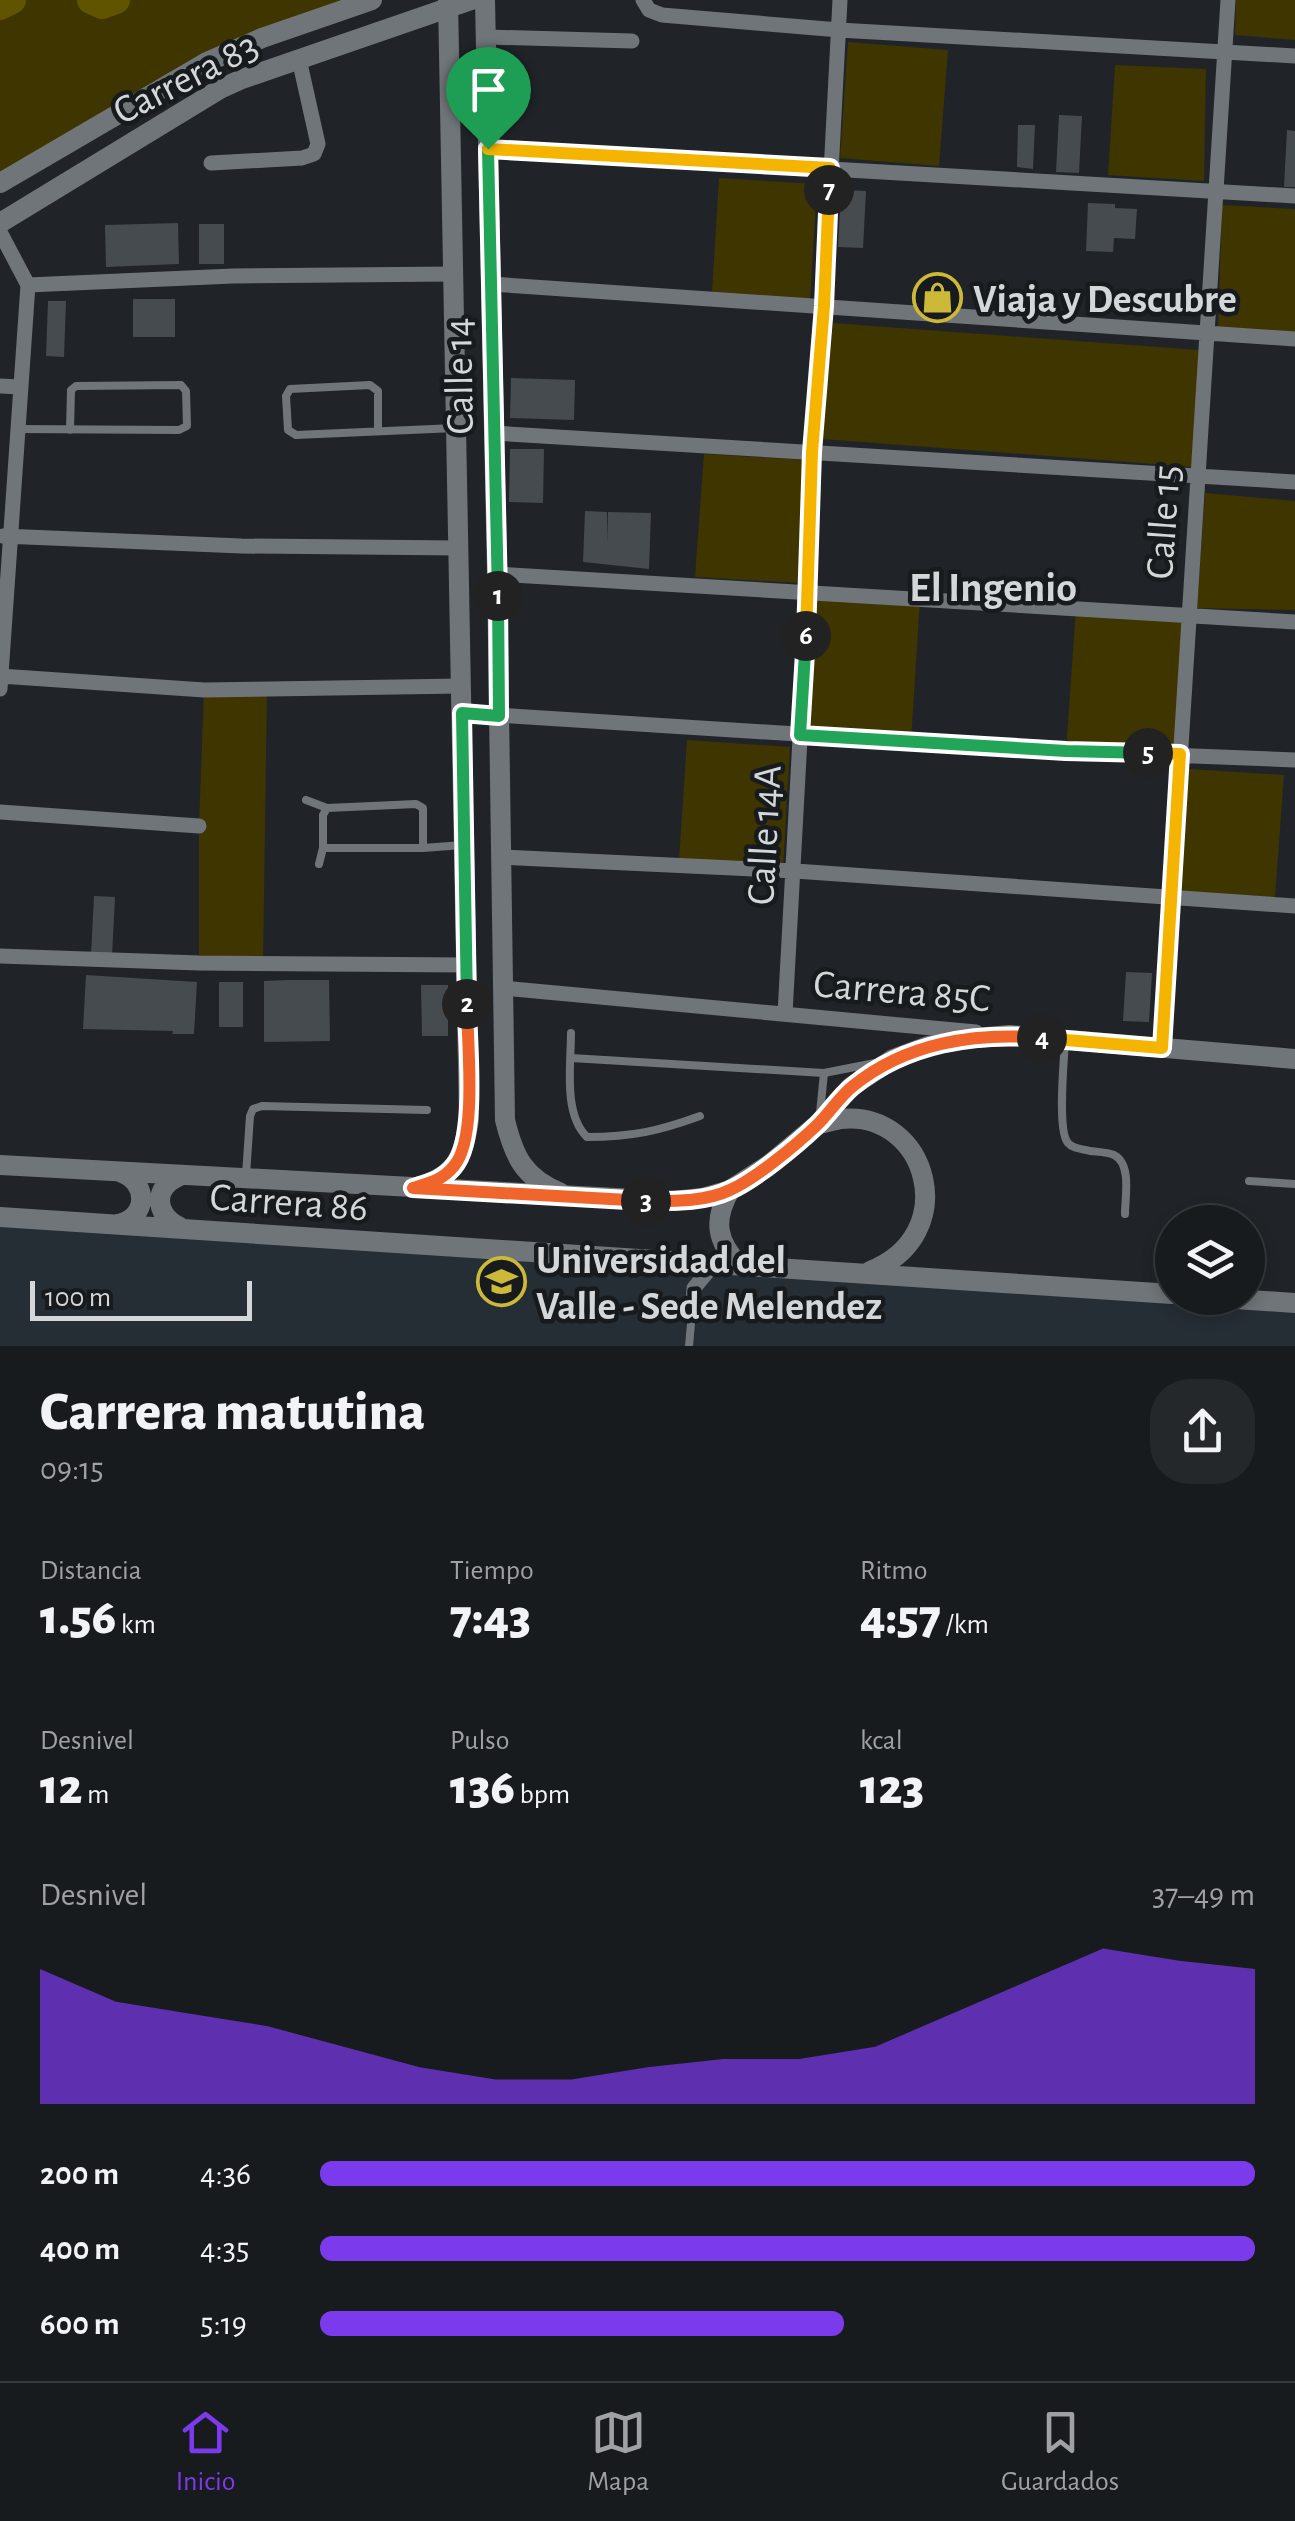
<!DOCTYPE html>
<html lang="es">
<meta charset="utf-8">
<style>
body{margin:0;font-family:"Alegreya Sans",sans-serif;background:#25282b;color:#f1f3f6;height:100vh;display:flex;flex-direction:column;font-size:38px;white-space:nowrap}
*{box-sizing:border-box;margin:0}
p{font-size:32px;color:#9fa1a4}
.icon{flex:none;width:55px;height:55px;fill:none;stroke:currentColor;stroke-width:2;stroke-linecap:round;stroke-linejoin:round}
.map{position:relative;height:1346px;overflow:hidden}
.details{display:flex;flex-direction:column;background:#181b1e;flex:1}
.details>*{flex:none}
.buttons{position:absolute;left:1155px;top:1205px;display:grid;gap:20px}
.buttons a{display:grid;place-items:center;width:110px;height:110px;border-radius:50%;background:#181b1e;box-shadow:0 5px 15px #0003,0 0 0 2px #36393c;font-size:50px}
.scale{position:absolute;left:30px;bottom:25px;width:222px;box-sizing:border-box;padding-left:10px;border:5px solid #d4d7d9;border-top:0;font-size:28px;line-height:35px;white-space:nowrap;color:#d4d7d9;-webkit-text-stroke:8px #171b1e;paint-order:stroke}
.pin{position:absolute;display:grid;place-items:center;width:85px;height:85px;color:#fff;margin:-102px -42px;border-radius:50% 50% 50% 0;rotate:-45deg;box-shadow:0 0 10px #0007}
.pin .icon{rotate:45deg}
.km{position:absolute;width:50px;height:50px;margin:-25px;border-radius:50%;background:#222;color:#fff;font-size:28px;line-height:50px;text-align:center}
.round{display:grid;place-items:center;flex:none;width:105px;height:105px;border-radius:40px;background:#25282b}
.headline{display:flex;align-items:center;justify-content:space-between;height:170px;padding:0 40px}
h1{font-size:55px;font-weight:800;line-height:75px}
.metrics{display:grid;grid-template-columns:repeat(3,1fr);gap:15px;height:170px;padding:10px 40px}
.metrics div{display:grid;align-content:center}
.metrics b{font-size:50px;font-weight:800}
.metrics small{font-size:28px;font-weight:400}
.metrics p{font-size:28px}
.chart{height:280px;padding:20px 40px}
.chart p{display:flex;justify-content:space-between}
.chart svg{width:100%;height:180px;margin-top:10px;fill:#7c3aed;opacity:.7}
ul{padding:0 40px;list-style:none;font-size:32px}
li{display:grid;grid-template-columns:160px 120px 1fr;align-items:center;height:75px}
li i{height:25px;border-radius:12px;background:#7c3aed}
.tabs{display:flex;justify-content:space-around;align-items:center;height:140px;border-top:2px solid #36393c;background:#181b1e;font-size:28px;color:#9fa1a4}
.tabs a{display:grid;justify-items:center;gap:5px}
.tabs .on{color:#7c3aed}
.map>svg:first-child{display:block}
.built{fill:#262e35}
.green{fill:#3e3500}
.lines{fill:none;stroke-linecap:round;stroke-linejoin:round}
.river{stroke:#605400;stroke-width:28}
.building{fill:#464b4f}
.service{stroke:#707579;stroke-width:8}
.minor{stroke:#707579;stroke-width:15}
.tertiary{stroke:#707579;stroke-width:20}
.split-1-casing{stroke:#fff;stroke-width:20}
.split-2-casing{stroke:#fff;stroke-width:20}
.split-3-casing{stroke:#fff;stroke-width:20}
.split-4-casing{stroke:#fff;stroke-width:20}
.split-5-casing{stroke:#fff;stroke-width:20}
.split-6-casing{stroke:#fff;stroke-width:20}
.split-7-casing{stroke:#fff;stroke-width:20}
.split-8-casing{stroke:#fff;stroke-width:20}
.split-1{stroke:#22a559;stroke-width:12}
.split-2{stroke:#22a559;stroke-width:12}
.split-3{stroke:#f0652b;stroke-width:12}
.split-4{stroke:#f0652b;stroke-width:12}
.split-5{stroke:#f5b400;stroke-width:12}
.split-6{stroke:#22a559;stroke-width:12}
.split-7{stroke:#f5b400;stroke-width:12}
.split-8{stroke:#f5b400;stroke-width:12}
.labels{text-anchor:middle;stroke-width:9;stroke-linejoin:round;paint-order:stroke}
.street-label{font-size:40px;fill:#d4d7d9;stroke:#171b1e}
.poi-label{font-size:40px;font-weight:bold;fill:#d4d7d9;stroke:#171b1e;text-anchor:start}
.neighbourhood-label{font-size:42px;font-weight:bold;fill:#d4d7d9;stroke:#171b1e}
</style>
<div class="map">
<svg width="1295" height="1346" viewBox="0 0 1295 1346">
<rect width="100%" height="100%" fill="#202428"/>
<path class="built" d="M0,1217L1172,1298H1220L1295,1303V1346H0Z"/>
<path class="green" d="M0,0H372L262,38L0,183Z
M1236,0H1295V40L1235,35Z
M848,42L948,50L939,166L840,158Z
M1115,65L1206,69L1204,181L1108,175Z
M719,178L817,184L810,301L712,292Z
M1222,205L1295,209V335L1218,331Z
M833,323L1199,350L1194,467L822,439Z
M704,454L807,460L799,583L695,577Z
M1205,493L1295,501V610L1197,608Z
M808,592L920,599L911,742L800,735Z
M1076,608L1189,616L1180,754L1066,751Z
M267,689L263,964L199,963V826L204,690Z
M687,740L790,747L783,868L679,860Z
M1189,769L1284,775L1275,897L1180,891Z"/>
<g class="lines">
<path class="river" d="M91,0L102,5L116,0
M0,6L12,0"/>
</g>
<path class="building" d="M1059,115L1082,116L1079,173L1056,172Z
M1018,125H1035L1033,169L1017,167Z
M1287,130L1295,131V187H1284Z
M841,190L866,191L863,248L838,247Z
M1088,203L1115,204V208L1137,209L1135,239L1114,238L1113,252L1086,251Z
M178,223L179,264L106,267L105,225Z
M199,224H224V264H199Z
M133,299H175V337H133Z
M48,301H66L64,357L46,356Z
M511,378L575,380L574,420L510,418Z
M510,449H544L543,503L509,502Z
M585,511L607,512V543L608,512L651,513L649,569L583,562Z
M94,896L115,897L112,956L91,955Z
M1126,972L1152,973L1149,1022L1123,1021Z
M86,975L197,982L194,1034H172L173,1031L83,1029Z
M287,980H329L330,1041L264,1042V981Z
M219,982H243V1027H219Z
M421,985H448V1036H422Z"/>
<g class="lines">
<path class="service" d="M18,429L179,430L187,426L186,391L181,385L76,386L71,390L70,430
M378,431V391L370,385L290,389L286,396L288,430L296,435L455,428
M306,800L327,808L416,804L423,808V848
M323,848H423L463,845
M319,864L323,848V815L327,808
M571,1033C571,1064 563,1114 587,1137C632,1137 659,1131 700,1116
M1065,1041C1064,1060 1057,1131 1068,1143C1073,1149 1083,1149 1090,1151C1098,1152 1107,1152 1114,1155C1132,1164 1125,1197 1125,1214
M571,1058L824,1073L875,1063
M820,1113L824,1073
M246,1175L250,1116L253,1109L262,1106L427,1110
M1249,1181L1295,1184
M689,1346L693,1301"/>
<path class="minor" d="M643,0L649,10L662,15L839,30L1295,56
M487,37L632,41
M488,149L1295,196
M211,163L302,158L314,154L318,144L299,59
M0,232L28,285L0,689
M491,284L1295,339
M28,285L233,276L453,274
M0,386L21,387
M493,433L1295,482
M3,536L241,546L458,548
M497,574L1295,622
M0,676L204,690L461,686
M463,713L1066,751L1295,760
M0,812L199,826
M500,857L795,871L1295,906
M0,956L199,963L467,965
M503,988L976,1032
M785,1014L808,592L811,452L824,307L840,0
M1162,1048L1228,0
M693,1301L694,1288L714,1264"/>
<path class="tertiary" d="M485,0L497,574L505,1120C514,1157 524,1178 561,1193
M0,183L207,62L262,38L372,0
M0,223L220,89L242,79L471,0
M818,1124C826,1123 834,1120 841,1119C928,1110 963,1235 870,1271
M0,1165L673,1201L702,1198L730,1190L770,1164L818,1124L851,1087L893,1059L928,1046L964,1039L1010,1035L1295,1059
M420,1186C457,1175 464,1155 469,1119L448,0
M730,1190C713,1220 716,1241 740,1266
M0,1217L1172,1294
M118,1224C148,1218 149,1182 120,1172
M180,1227C154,1215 152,1186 182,1175
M1220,1298L1295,1303"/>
</g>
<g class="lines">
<defs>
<path id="split-1" d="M488,149L498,596"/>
<path id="split-2" d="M467,1004L462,713L499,716L498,596"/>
<path id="split-3" d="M467,1004C467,1042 478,1138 454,1166C443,1180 429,1183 413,1188L646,1201"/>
<path id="split-4" d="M646,1201C673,1201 705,1202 730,1190C755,1179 796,1145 816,1126C829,1114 839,1097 853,1086C906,1043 975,1032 1042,1038"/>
<path id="split-5" d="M1042,1038L1162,1048L1180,754L1148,753"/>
<path id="split-6" d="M806,636L800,735L1066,751L1148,753"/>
<path id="split-7" d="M806,636L812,452L824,306L829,190"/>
<path id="split-8" d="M488,149L830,168L829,190"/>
</defs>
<use href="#split-1" class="split-1-casing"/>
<use href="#split-2" class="split-2-casing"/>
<use href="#split-3" class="split-3-casing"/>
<use href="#split-4" class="split-4-casing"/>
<use href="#split-5" class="split-5-casing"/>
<use href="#split-6" class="split-6-casing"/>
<use href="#split-7" class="split-7-casing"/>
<use href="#split-8" class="split-8-casing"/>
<use href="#split-1" class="split-1"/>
<use href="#split-2" class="split-2"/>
<use href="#split-3" class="split-3"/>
<use href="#split-4" class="split-4"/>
<use href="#split-5" class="split-5"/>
<use href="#split-6" class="split-6"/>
<use href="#split-7" class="split-7"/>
<use href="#split-8" class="split-8"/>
</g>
<defs>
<symbol id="shop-ring" viewBox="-11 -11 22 22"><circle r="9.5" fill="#171b1e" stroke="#cdb938" stroke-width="1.5"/><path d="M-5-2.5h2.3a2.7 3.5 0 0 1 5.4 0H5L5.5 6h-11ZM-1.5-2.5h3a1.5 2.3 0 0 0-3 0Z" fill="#cdb938"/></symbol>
<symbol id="university-ring" viewBox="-11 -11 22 22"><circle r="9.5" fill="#171b1e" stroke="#cdb938" stroke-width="1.5"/><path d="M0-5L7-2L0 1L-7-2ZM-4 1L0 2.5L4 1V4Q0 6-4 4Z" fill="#cdb938"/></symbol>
</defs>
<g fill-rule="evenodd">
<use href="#shop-ring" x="910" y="270" width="55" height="55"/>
<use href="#university-ring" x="474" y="1254" width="55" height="55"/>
</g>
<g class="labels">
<g class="street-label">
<text transform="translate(185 77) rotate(-27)" y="14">Carrera 83</text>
<text transform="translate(458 376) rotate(-91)" y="14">Calle 14</text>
<text transform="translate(1162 522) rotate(-86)" y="14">Calle 15</text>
<text transform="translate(763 835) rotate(-87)" y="14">Calle 14A</text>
<text transform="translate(902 990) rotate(5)" y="14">Carrera 85C</text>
<text transform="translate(289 1201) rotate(4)" y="14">Carrera 86</text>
</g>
<g class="poi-label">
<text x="973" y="312">Viaja y Descubre</text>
<text x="536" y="1273">Universidad del<tspan x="536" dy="46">Valle - Sede Melendez</tspan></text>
</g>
<g class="neighbourhood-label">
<text x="993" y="601">El Ingenio</text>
</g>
</g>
</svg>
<div class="buttons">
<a><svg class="icon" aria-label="layers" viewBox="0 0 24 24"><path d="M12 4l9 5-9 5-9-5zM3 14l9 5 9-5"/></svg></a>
</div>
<div class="scale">100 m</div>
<div class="pin" style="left:488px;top:149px;background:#1e9e55"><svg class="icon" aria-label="arrive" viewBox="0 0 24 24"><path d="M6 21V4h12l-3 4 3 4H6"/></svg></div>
<b class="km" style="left:498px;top:596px">1</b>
<b class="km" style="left:467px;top:1004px">2</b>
<b class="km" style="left:646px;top:1201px">3</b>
<b class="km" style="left:1042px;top:1038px">4</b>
<b class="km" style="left:1148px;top:753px">5</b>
<b class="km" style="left:806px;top:636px">6</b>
<b class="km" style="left:829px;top:190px">7</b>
</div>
<section class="details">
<div class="headline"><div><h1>Carrera matutina</h1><p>09:15</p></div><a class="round"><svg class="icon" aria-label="share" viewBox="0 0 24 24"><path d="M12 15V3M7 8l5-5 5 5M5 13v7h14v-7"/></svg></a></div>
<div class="metrics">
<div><p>Distancia</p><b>1.56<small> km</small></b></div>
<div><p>Tiempo</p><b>7:43</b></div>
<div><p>Ritmo</p><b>4:57<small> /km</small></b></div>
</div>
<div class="metrics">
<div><p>Desnivel</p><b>12<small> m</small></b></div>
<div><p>Pulso</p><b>136<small> bpm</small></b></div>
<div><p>kcal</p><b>123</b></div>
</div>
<div class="chart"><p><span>Desnivel</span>37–49 m</p>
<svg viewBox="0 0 160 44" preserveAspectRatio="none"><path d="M0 44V11L10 19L20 22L30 25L40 30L50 35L60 38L70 38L80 35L90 33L100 33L110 30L120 22L130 14L140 6L150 9L160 11V44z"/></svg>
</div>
<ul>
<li><b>200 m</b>4:36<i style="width:100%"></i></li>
<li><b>400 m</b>4:35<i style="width:100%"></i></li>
<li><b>600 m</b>5:19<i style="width:56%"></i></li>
</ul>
</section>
<nav class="tabs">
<a class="on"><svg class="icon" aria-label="home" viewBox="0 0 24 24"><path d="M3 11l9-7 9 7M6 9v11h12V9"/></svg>Inicio</a>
<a><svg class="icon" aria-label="map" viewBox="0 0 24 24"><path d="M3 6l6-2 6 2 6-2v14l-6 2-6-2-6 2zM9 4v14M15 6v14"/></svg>Mapa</a>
<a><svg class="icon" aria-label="saved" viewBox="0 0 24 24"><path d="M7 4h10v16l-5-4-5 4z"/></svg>Guardados</a>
</nav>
